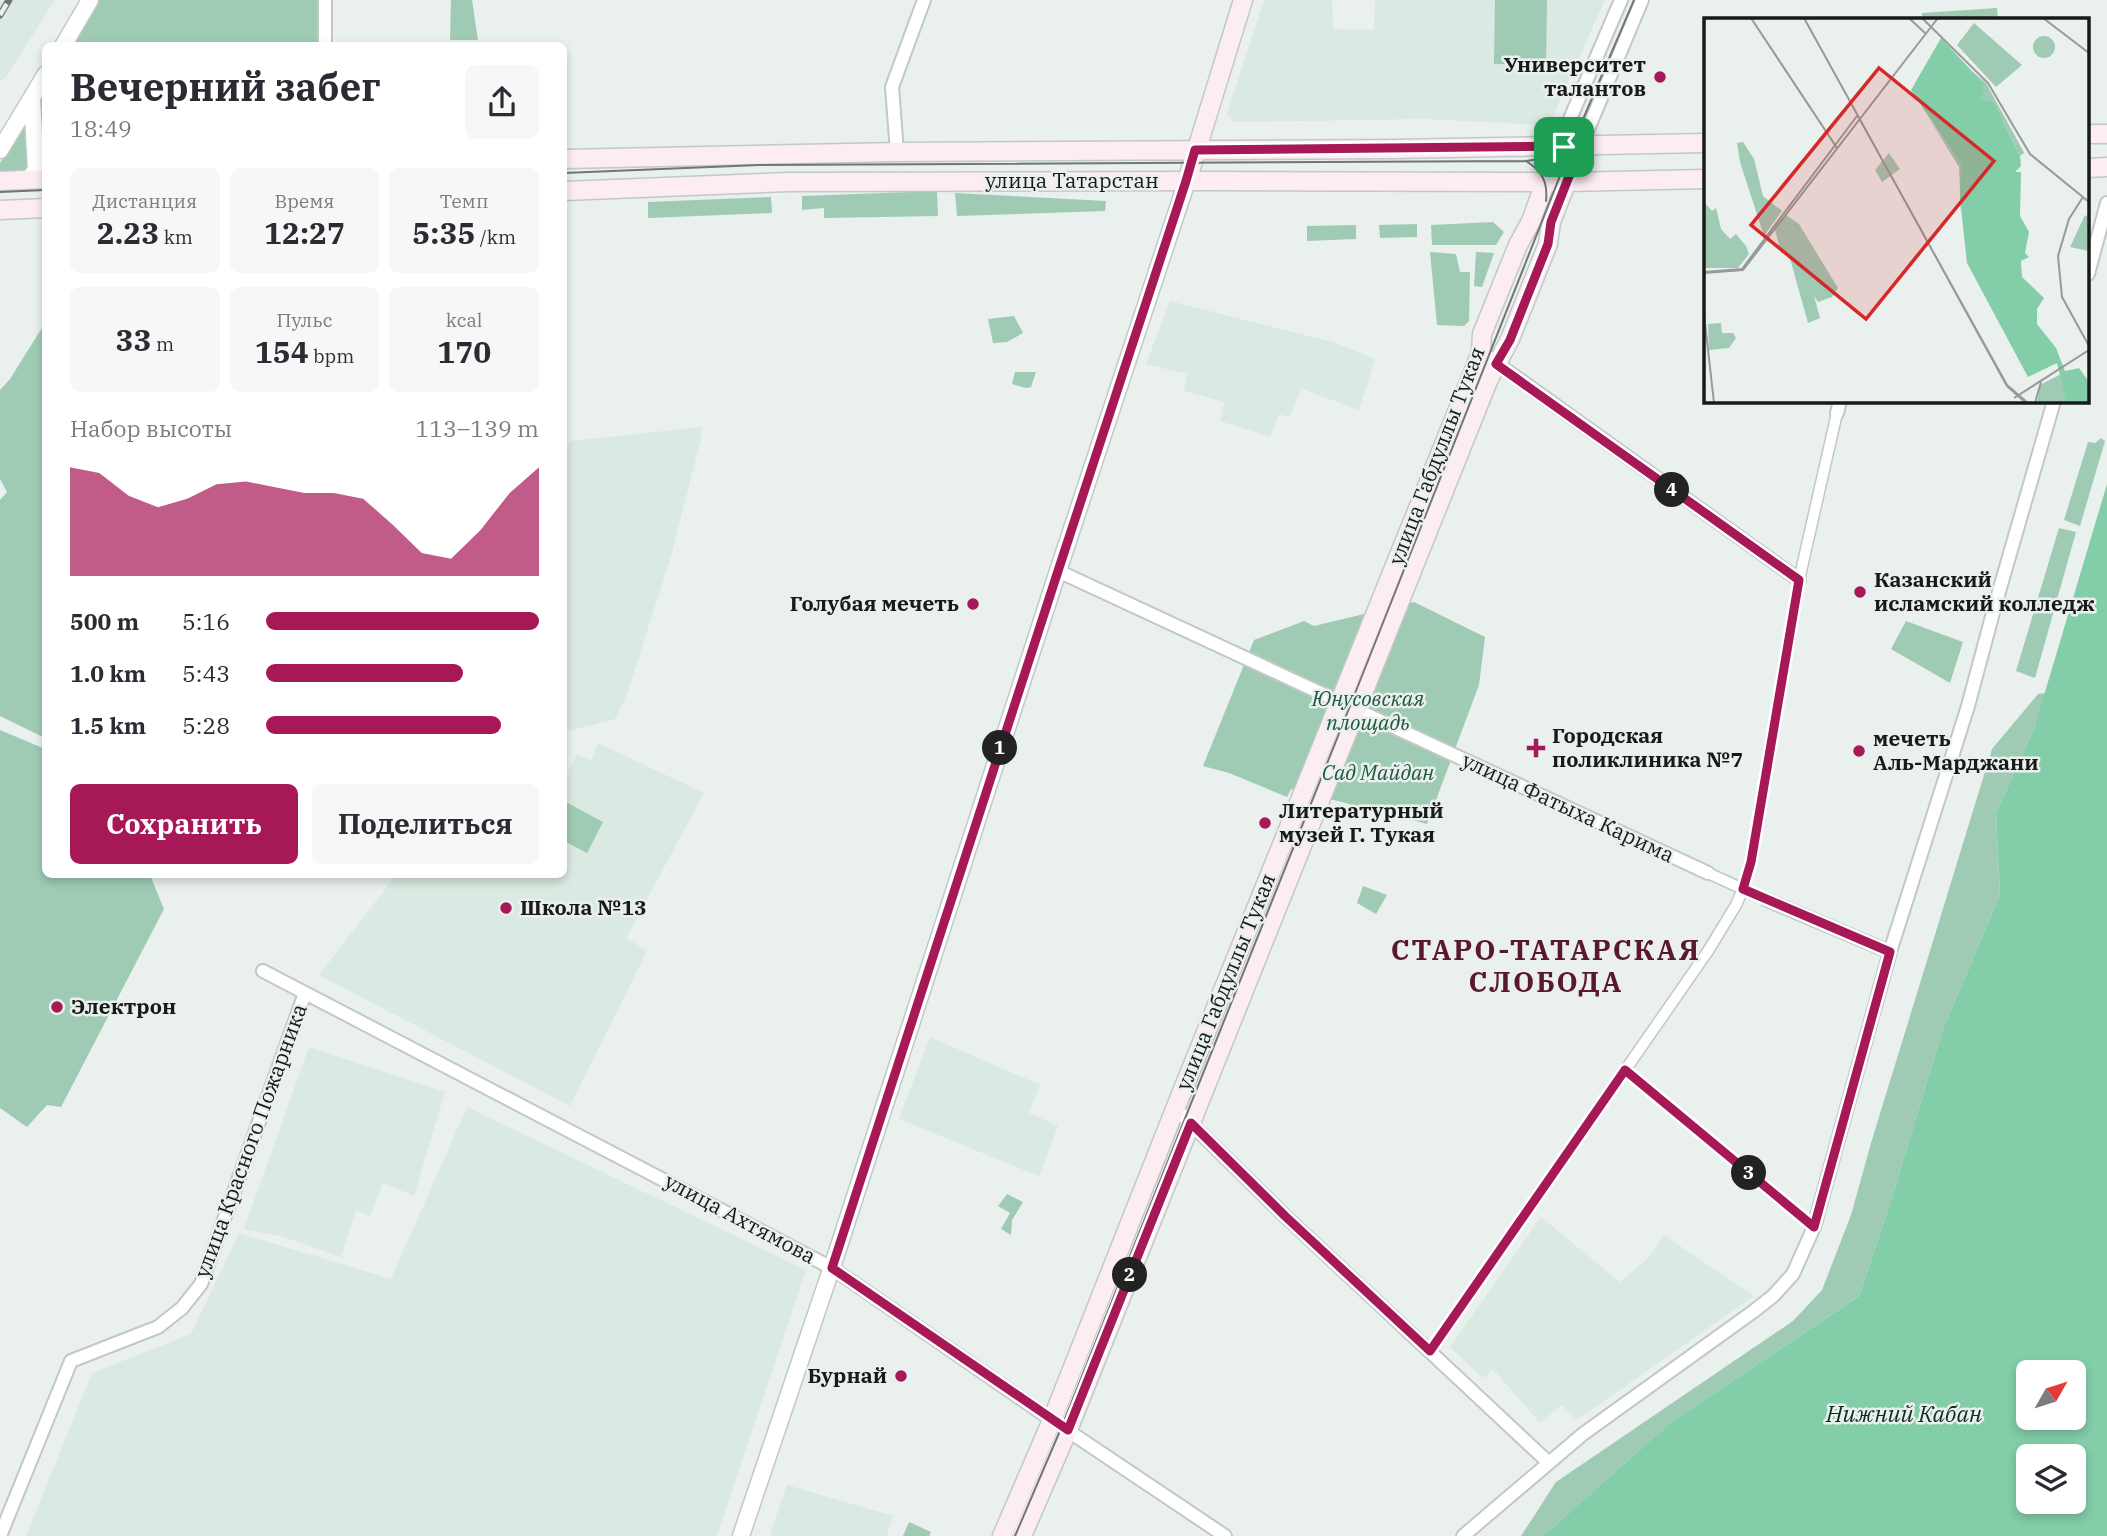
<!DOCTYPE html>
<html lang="ru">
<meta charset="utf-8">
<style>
body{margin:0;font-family:"IBM Plex Serif",serif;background:#f7f7f7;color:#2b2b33;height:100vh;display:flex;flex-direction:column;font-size:26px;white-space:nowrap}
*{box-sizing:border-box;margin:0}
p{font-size:23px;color:#7c7c81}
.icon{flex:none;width:38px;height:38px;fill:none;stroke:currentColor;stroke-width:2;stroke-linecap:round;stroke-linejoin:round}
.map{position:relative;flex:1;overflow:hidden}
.panel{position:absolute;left:42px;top:42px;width:525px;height:836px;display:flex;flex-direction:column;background:#fff;border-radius:10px;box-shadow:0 4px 10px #0003}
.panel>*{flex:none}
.needle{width:46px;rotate:51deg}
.fabs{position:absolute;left:2016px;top:1360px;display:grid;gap:14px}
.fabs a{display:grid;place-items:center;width:70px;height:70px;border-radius:10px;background:#fff;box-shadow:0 4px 10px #0003;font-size:35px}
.pin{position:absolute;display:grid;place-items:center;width:60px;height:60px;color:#fff;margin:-30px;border-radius:14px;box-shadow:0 4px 10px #0006}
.km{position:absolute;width:35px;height:35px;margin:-18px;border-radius:50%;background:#222;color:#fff;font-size:19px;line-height:35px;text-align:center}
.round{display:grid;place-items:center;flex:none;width:74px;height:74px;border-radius:10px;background:#f7f7f7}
.overview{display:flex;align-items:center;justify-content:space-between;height:119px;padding:0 28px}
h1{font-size:38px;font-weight:700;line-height:52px}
.stats{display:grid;grid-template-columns:repeat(3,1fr);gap:10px;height:119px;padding:7px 28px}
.stats div{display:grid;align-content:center;border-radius:10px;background:#f7f7f7;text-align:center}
.stats b{font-size:30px;font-weight:700}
.stats small{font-size:19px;font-weight:400}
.stats p{font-size:19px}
.chart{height:196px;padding:14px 28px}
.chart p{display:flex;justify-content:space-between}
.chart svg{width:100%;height:126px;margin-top:7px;fill:#a71857;opacity:.7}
.primary-button{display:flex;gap:14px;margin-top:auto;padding:14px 28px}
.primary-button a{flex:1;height:80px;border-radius:10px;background:#a71857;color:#fff;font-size:28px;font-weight:700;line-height:80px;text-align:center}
.primary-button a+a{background:#f7f7f7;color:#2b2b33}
ul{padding:0 28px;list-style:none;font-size:23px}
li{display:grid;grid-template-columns:112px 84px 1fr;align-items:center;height:52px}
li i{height:18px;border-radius:9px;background:#a71857}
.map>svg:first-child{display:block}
.built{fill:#dae9e1}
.green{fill:#9fcbb5}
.water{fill:#83cda9;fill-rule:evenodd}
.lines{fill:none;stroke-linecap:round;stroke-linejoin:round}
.pedestrian-casing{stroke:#c2c9c5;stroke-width:13}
.minor-casing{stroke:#c2c9c5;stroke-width:16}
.tertiary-casing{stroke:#c2c9c5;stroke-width:19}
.secondary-casing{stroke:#c2c9c5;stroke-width:21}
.pedestrian{stroke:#fff;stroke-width:10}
.minor{stroke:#fff;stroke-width:12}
.tertiary{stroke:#fff;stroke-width:16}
.secondary{stroke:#fbedf1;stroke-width:18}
.tram{stroke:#727674;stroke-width:2}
.rail-casing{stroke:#727674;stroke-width:7}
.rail{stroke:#eaf0ed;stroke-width:4.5;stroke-dasharray:13;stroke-linecap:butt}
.route-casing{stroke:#fff;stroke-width:14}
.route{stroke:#a71857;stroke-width:9}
.poi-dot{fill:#a71857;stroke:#eaf0ed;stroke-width:2.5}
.labels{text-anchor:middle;stroke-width:5;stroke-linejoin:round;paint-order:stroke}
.poi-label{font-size:21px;font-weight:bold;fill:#181a19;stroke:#eaf0ed;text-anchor:start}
.street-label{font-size:21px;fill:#181a19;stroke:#eaf0ed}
.park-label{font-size:21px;font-style:italic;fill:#205840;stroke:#eaf0ed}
.water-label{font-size:23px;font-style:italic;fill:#0e3022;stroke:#eaf0ed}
.district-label{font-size:28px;font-weight:bold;letter-spacing:2px;fill:#5a1730;stroke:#eaf0ed}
.inset-road{fill:none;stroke:#969a98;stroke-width:2}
.view{fill:#d62828;fill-opacity:0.15;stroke:#d62828;stroke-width:3.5}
.inset-edge{fill:none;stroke:#181a19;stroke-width:3.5}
</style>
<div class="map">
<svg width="2107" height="1536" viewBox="0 0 2107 1536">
<rect width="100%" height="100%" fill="#eaf0ed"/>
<path class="built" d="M0,0H55L6,77L0,81Z
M1264,0H1332L1333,29L1374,30L1375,0H1605L1549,125L1424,119L1234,122L1227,114Z
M1170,301L1333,342L1375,359L1359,410L1302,389L1289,417L1279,414L1270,437L1220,421L1225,402L1184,391L1187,374L1146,364Z
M702,427L701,439L671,556L627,694L615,719L564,732V448L572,441Z
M598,743L704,793L626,938L647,951L570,1106L319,975L396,875H454L458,877L459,875H564V779L577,754L591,760Z
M930,1037L1040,1085L1029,1113L1058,1126L1039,1176L899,1119Z
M309,1047L445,1092L414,1196L383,1183L370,1216L356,1210L341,1257L284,1237L244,1229Z
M467,1107L806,1270L717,1536H26L92,1373L191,1334L239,1233L391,1279Z
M1541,1217L1620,1282L1648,1258L1664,1235L1754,1296L1577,1420L1562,1405L1540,1423L1493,1369L1483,1378L1450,1347Z
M787,1485L893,1516L887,1536H773L770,1534Z"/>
<path class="green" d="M97,0H317V45L70,46Z
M451,0H472L478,40H450Z
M1495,0H1547L1546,65L1494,64Z
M1997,8L1998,19H1922V13Z
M45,87V170L0,172V163Z
M937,191L938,216L824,218V208L802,210V196Z
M955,193L1106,201L1105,211L957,216Z
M771,197L772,213L648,218V202Z
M1493,222L1504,232L1496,245H1432L1431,225Z
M1417,224V237L1380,238L1379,225Z
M1356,225V239L1307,241V226Z
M1430,252L1456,254L1460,272H1470L1469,321L1464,326L1437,325Z
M1476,252L1494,253L1482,287L1474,286Z
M1014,316L1023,333L1007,342L993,343L988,319Z
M45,323V738L0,716V500L7,492L0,479V390L10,379Z
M1015,372H1036L1031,387L1026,388L1012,384Z
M2101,438L2105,441L2080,526L2064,520L2088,442L2095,443Z
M2059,528L2076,532L2035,678L2016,671Z
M1414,602L1485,637L1479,685L1427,824L1291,789L1287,797L1229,773L1203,766L1254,640L1304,621L1314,626Z
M1906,621L1963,642L1950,683L1891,649Z
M2046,693L2034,729L1996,813L2000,895L1943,1029L1889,1207L1859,1296L1670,1423L1543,1536H1521L1556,1482L1793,1321L1822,1290L1851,1215L1871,1143L1992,749L2038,694Z
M0,730L45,749L46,875H150L164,909L61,1107L47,1105L27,1127L0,1108Z
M564,801L603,822L587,853L564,841Z
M1363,886L1387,895L1376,914L1357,903Z
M1007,1194L1023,1202L1012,1220L1011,1235L1001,1229L1010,1213L998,1206Z
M909,1522L931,1532L929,1536H903Z"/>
<path class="water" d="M2107,484V1536H1543L1670,1423L1859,1296L1889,1207L1943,1029L2000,895L1996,813L2034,729ZM2028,1372H2074V1418H2028ZM2028,1456H2074V1502H2028Z"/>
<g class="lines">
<defs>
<path id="pedestrian" d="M1708,873L1767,900
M1625,1070L1814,1227
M1430,1351L1708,951L1736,905L1743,889L1751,862L1799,580L1837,413"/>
<path id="minor" d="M325,0V46
M1581,146L1642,0
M1558,147L1621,0
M897,152L892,87L924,0
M2088,274L2107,203
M1481,352L1799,580
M1837,413L1840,401
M1058,571L1708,873
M1767,900L1890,952
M263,971L832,1268L1052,1420L1225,1536
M1175,1108L1285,1216L1549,1463
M0,1536L71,1361L158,1327L182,1308L201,1284L305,993
M1463,1536L1583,1434L1754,1311L1773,1296L1793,1274L1814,1227L1890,952L1968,706L1994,609L2054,401"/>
<path id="tertiary" d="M63,46L90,0
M0,150L46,74
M28,180L36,170L32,98
M741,1536L838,1249L1058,571L1187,181"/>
<path id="secondary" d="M2088,134H2107
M564,159L897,152L1395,149L1706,143
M2088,168L2107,167
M0,181L46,179
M1187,181L1243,0
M564,191L788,182L1204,181L1567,182L1706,179
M0,210L46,208
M1002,1536L1052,1420L1177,1104L1472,375L1481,352L1482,334L1518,245L1531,221L1558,147
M1022,1536L1068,1430L1488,381L1510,339L1548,244L1551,222L1581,146"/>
</defs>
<use href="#pedestrian" class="pedestrian-casing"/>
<use href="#minor" class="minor-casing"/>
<use href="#tertiary" class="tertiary-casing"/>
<use href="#secondary" class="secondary-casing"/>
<use href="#pedestrian" class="pedestrian"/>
<use href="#minor" class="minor"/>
<use href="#tertiary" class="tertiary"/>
<use href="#secondary" class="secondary"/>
<path class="tram" d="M1526,161C1542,171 1548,182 1546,201
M564,173L759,165L1526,161C1549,158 1559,155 1569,133
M0,192L46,190
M1015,1536L1062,1426L1350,706L1575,138L1634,0"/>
<defs>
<path id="rail" d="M0,15L9,0"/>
</defs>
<use href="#rail" class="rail-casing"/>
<use href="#rail" class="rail"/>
</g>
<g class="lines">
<defs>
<path id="route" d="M1581,146L1551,222L1548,244L1510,340L1496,364L1799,580L1751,862L1743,889L1890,952L1814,1227L1625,1070L1430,1351L1285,1216L1191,1123L1068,1430L832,1268L1058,571L1186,181L1195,150Z"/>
</defs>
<use href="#route" class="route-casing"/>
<use href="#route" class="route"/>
</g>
<g class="poi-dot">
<circle cx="1660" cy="77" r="7"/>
<circle cx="1860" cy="592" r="7"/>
<circle cx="973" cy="604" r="7"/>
<path d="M1532.5 737.5h7v7h7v7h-7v7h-7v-7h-7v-7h7z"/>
<circle cx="1859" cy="751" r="7"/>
<circle cx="1265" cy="823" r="7"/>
<circle cx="506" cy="908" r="7"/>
<circle cx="57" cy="1007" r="7"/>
<circle cx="901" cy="1376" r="7"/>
</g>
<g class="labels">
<g class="poi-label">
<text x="1646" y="72" text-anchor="end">Университет<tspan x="1646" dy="24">талантов</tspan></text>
<text x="1874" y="587">Казанский<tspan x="1874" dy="24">исламский колледж</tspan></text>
<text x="959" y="611" text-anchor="end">Голубая мечеть</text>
<text x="1552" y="743">Городская<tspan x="1552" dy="24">поликлиника №7</tspan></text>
<text x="1873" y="746">мечеть<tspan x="1873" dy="24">Аль-Марджани</tspan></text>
<text x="1279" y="818">Литературный<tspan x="1279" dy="24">музей Г. Тукая</tspan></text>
<text x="520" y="915">Школа №13</text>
<text x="71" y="1014">Электрон</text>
<text x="887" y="1383" text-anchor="end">Бурнай</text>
</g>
<g class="street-label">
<text x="1072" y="188">улица Татарстан</text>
<text transform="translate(1437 456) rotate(-69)" y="7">улица Габдуллы Тукая</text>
<text transform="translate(1568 808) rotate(25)" y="7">улица Фатыха Карима</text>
<text transform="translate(1226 982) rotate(-68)" y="7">улица Габдуллы Тукая</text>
<text transform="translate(251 1141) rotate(-70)" y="7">улица Красного Пожарника</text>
<text transform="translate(740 1219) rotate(28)" y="7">улица Ахтямова</text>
</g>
<g class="park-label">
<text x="1368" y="706">Юнусовская<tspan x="1368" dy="24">площадь</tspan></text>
<text x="1378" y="780">Сад Майдан</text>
</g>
<g class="water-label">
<text x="1904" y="1422">Нижний Кабан</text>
</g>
<g class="district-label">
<text x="1546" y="960">СТАРО-ТАТАРСКАЯ<tspan x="1546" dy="32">СЛОБОДА</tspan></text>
</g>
</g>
<g transform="translate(1704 18)">
<rect width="385" height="385" fill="#eaf0ed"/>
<path d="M270,5L318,47L292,69L253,27ZM329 29a11 11 0 1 1 22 0a11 11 0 1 1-22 0ZM256,43L282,65L323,140L320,135L316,138L299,103L276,81L277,63ZM223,97L257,147V196L255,149ZM39,124L50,141L59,178L78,193L60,218L36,144L33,125ZM185,135L196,151L178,164L171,152ZM0,184L8,193L12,190L17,211L26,221L32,216L42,228L45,236L34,250H0ZM82,197L95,206L134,270L128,279L114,284L110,278L116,300L104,305L85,237L77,235L71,212ZM381,197L385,200V233L366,229ZM17,305L18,315H29L32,320L25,330L5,332L4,306ZM359,355L363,385H333L336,367Z" fill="#9fcbb5"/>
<path d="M237,20L277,63L280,74L276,81L290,85L316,138L317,148L311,154H317L316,198L325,214L321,235L325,239L317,243L318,259L340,280L333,291V306L352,330L361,353L375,350L385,364V385H363L353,345L324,359L263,245L256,181L257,147L207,72Z" fill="#83cda9"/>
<path class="inset-road" d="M47,0L133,130M100,0L303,368L322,385M205,0L221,15M218,0L284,65L326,136L385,184M339,0L385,35M155,100L303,367L324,385M379,179L365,201L354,238L358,279L385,328M0,254L38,251L153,98M0,255L39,252L234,0M0,296L10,385M310,380L385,332M331,385L337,364"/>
<path class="view" d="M175,50L290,143L162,301L47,207Z"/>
<rect width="385" height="385" class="inset-edge"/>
</g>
</svg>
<div class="fabs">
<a><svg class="needle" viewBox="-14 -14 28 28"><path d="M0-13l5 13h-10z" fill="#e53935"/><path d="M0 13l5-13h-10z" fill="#7c7c81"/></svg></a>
<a><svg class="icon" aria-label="layers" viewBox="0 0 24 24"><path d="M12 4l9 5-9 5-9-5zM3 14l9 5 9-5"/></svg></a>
</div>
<div class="pin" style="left:1564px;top:147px;background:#1e9e55"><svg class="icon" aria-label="arrive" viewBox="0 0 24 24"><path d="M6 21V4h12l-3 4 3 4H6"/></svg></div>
<b class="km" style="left:1000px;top:748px">1</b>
<b class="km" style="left:1130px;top:1275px">2</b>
<b class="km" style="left:1749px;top:1173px">3</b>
<b class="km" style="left:1672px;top:490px">4</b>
<section class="panel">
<div class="overview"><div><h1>Вечерний забег</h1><p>18:49</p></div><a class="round"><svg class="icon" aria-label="share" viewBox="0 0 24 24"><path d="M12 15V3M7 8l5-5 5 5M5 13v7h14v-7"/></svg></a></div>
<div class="stats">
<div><p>Дистанция</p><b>2.23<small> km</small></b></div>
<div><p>Время</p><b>12:27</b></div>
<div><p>Темп</p><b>5:35<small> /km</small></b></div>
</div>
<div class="stats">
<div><b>33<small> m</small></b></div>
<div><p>Пульс</p><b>154<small> bpm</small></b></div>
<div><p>kcal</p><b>170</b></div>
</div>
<div class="chart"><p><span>Набор высоты</span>113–139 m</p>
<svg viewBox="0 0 160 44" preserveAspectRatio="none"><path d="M0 44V6L10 8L20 16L30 20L40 17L50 12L60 11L70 13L80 15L90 15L100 17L110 26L120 36L130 38L140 28L150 15L160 6V44z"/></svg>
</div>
<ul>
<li><b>500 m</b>5:16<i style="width:100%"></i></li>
<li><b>1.0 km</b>5:43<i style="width:72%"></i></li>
<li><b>1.5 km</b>5:28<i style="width:86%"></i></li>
</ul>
<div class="primary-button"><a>Сохранить</a><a>Поделиться</a></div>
</section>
</div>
